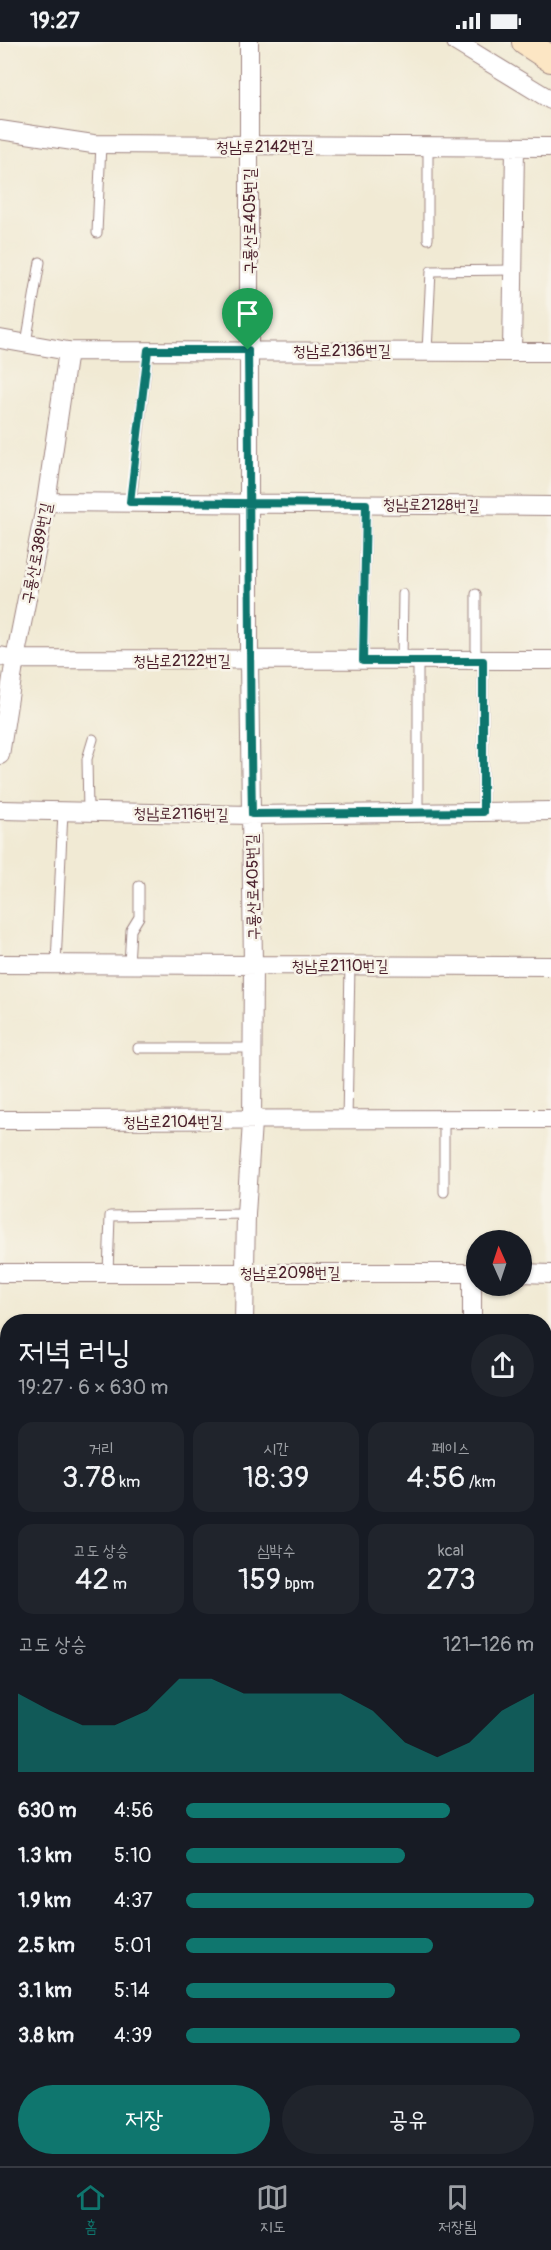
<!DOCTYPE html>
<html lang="ko">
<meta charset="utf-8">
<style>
body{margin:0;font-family:Pangolin,"Poor Story",sans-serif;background:#20242c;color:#f1f3f6;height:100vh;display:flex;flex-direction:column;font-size:22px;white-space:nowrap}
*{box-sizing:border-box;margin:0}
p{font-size:20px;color:#9ea1a6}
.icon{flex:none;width:33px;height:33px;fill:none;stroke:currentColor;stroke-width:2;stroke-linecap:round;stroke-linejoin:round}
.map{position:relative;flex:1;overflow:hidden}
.details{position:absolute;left:0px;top:1272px;width:552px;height:852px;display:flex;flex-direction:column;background:#171b24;border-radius:24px 24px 0 0;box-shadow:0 2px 4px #0004}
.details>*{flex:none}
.needle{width:39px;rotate:357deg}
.buttons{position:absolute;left:466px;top:1188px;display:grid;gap:12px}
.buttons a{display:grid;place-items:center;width:66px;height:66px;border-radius:50%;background:#171b24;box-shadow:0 2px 4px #0004;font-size:30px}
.pin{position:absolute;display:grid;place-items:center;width:51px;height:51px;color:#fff;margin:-62px -26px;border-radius:50% 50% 50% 0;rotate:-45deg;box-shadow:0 0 6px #0007}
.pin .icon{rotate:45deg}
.round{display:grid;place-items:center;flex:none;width:63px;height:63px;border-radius:32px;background:#20242c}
.overview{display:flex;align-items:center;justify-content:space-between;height:102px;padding:0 18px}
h1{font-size:33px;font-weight:600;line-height:45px}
.figures{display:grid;grid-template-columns:repeat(3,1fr);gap:9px;height:102px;padding:6px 18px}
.figures div{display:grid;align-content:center;border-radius:15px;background:#20242c;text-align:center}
.figures b{font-size:30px;font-weight:600}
.figures small{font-size:16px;font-weight:400}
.figures p{font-size:16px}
.chart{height:168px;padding:12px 18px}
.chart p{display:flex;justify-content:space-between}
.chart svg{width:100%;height:108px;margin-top:6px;fill:#0f766e;opacity:.7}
.button{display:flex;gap:12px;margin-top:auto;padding:12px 18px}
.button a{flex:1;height:69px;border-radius:36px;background:#0f766e;color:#fff;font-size:24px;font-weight:600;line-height:69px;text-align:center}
.button a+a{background:#20242c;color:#f1f3f6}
ul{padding:0 18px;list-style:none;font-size:20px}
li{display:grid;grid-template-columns:96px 72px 1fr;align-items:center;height:45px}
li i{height:15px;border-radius:8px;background:#0f766e}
.status{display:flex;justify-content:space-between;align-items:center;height:42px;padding:0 30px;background:#171b24;direction:ltr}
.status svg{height:16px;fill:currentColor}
.tab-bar{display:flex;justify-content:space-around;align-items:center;height:84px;border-top:2px solid #363941;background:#171b24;font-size:16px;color:#9ea1a6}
.tab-bar a{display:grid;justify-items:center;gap:3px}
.tab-bar .active{color:#0f766e}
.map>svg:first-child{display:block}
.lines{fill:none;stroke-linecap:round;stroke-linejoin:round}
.lane-casing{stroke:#9e8480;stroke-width:11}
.street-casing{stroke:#9e8480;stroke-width:20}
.secondary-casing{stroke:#9e8480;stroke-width:28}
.lane{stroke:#fff;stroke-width:9}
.street{stroke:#fff;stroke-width:18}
.secondary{stroke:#fce6c4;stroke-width:26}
.route-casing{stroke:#fff;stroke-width:12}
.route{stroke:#0f766e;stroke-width:8}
.labels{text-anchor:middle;stroke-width:5;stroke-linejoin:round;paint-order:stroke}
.street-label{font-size:16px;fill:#4a1f2b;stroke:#f7f3e8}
</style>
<div class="status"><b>19:27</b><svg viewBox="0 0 49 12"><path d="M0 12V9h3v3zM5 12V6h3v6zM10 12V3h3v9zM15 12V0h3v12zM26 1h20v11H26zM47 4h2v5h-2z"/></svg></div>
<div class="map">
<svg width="551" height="2124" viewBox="0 0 551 2124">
<rect width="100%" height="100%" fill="#f7f3e8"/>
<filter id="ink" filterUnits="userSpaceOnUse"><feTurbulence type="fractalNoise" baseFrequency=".0167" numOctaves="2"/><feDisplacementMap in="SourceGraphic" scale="12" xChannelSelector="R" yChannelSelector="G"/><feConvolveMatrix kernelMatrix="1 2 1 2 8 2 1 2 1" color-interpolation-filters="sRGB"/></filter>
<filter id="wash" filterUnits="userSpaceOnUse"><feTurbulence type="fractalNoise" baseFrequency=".008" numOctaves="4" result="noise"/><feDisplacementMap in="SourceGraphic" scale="24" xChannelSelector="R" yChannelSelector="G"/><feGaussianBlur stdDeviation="1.35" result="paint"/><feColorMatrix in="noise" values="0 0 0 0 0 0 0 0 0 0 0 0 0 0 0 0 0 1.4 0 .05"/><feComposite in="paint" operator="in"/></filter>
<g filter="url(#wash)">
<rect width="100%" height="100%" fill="#f1ead4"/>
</g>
<g filter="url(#ink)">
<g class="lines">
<defs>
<path id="lane" d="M428,104V197
M97,191L101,102
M26,301L40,220
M427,309L431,229L513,228
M131,460L148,308
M476,552V619
M363,618L366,462
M402,618L403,552
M483,619V770
M88,770L87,717L93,697
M418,770V619
M56,922L63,769
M129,922L131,888L139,875V844
M138,1006H253
M444,1078V1150
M347,1079L350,923
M108,1231L110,1174L246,1172
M0,1310H8
M0,1610H8
M544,1713L551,1712"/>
<path id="street" d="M456,0L551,58
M0,88L93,102L551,105
M0,297L68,309L551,310
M512,310L515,105
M46,460L551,464
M0,614L15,617L551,618
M0,713L15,617L46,460L68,309
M0,768L252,773L551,769
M0,922L551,924
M0,1078L551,1077
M0,1231H477
M472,1231V1280
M522,1231L551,1232
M244,1280L246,1172L252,1080L253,922L249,618V0
M544,1382H551
M0,1384H8
M544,1632L551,1631
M0,1741L8,1740
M544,1786L551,1784
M0,1797L8,1830
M0,1887L8,1889
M544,1941L551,1939
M0,2054L8,2052
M544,2096L551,2095
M65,2116L66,2124
M360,2116L362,2124
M408,2124L445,2116"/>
<path id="secondary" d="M525,0L551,17
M0,1533H8
M544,1534H551"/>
</defs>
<use href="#lane" class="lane-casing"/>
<use href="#street" class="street-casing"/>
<use href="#secondary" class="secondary-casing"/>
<use href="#lane" class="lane"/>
<use href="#street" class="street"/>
<use href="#secondary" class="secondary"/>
</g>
</g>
<g class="lines" filter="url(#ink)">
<defs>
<path id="route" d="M248,308C250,463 249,618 252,772L483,770V619H363L366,462L130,460L148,308H248"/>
</defs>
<use href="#route" class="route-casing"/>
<use href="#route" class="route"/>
</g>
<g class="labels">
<g class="street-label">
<text x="265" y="110">청남로2142번길</text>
<text transform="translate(249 179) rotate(-90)" y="6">구룡산로405번길</text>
<text x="342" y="314">청남로2136번길</text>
<text transform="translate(431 462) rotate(1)" y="6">청남로2128번길</text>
<text transform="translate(36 511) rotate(-79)" y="6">구룡산로389번길</text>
<text x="182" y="624">청남로2122번길</text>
<text transform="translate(181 771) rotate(1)" y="6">청남로2116번길</text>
<text transform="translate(252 845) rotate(-91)" y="6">구룡산로405번길</text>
<text x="340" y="929">청남로2110번길</text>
<text x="173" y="1085">청남로2104번길</text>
<text x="290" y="1236">청남로2098번길</text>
</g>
</g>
</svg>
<div class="buttons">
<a><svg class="needle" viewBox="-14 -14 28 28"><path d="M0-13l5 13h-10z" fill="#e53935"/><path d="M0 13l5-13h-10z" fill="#9ea1a6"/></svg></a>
</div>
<div class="pin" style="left:248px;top:308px;background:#1e9e55"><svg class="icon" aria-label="arrive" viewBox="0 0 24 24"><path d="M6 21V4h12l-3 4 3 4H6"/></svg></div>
<section class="details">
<div class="overview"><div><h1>저녁 러닝</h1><p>19:27 · 6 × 630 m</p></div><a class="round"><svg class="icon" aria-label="share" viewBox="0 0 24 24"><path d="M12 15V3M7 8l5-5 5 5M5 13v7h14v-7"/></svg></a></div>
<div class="figures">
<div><p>거리</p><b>3.78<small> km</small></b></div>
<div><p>시간</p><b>18:39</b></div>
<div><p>페이스</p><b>4:56<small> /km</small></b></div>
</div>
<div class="figures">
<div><p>고도 상승</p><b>42<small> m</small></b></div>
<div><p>심박수</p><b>159<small> bpm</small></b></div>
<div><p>kcal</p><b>273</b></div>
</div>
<div class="chart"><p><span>고도 상승</span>121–126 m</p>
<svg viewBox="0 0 160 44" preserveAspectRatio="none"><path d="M0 44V12L10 19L20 25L30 25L40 19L50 6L60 6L70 12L80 12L90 12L100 12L110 19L120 32L130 38L140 32L150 19L160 12V44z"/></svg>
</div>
<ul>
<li><b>630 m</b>4:56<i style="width:76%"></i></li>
<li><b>1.3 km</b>5:10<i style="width:63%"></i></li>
<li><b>1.9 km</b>4:37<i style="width:100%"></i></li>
<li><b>2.5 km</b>5:01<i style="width:71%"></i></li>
<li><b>3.1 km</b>5:14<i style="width:60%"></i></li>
<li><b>3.8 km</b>4:39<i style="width:96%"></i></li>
</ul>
<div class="button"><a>저장</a><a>공유</a></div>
</section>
</div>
<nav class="tab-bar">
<a class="active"><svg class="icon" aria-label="home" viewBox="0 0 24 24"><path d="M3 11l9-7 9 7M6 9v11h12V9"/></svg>홈</a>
<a><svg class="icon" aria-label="map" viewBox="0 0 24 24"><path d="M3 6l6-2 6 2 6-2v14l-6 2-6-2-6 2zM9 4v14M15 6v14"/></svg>지도</a>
<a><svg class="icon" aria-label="saved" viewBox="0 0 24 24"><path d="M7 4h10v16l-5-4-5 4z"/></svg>저장됨</a>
</nav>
